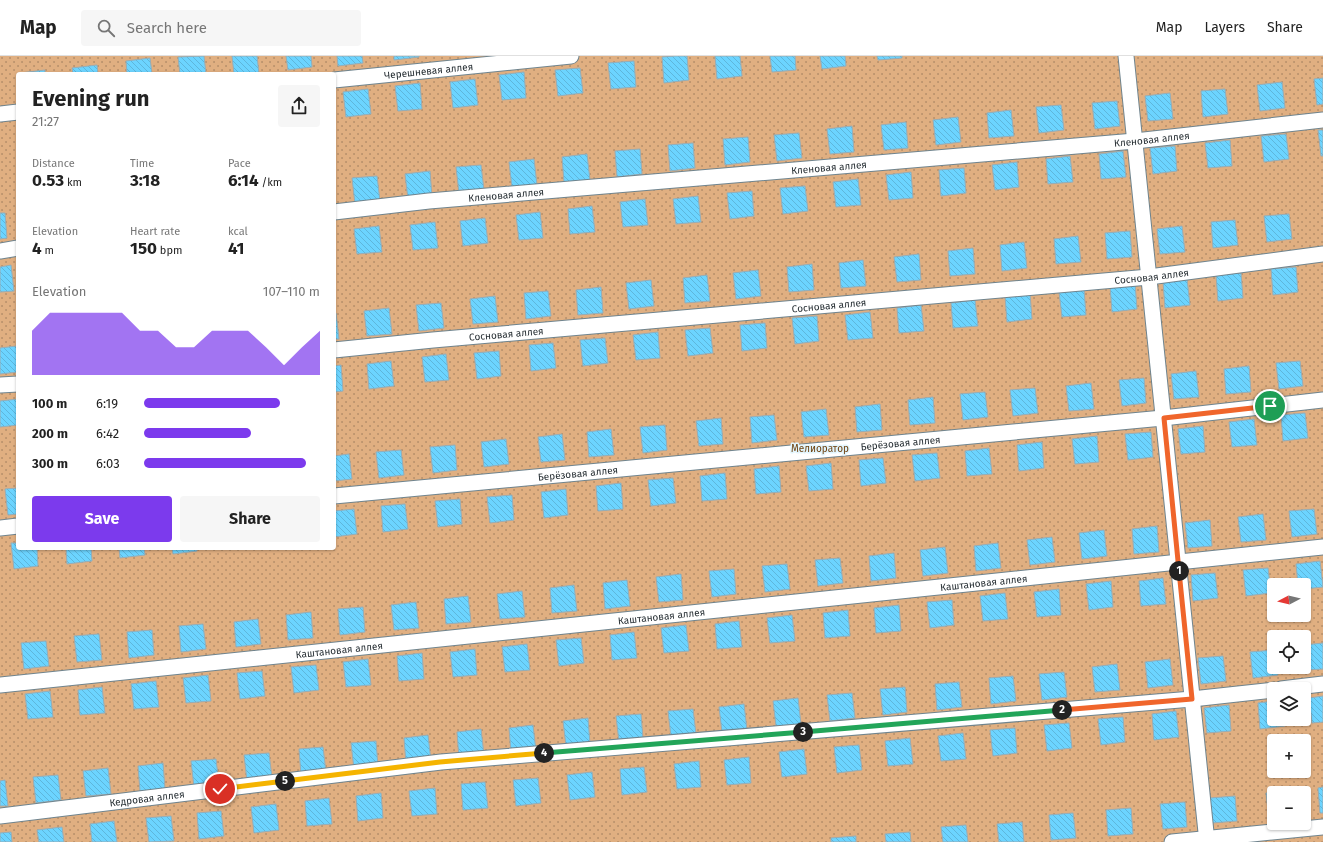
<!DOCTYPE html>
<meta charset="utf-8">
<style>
body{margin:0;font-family:"Fira Sans",sans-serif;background:#f6f6f6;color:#222;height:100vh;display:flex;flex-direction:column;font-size:15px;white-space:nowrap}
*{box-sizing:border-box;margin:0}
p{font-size:13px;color:#767676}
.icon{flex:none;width:22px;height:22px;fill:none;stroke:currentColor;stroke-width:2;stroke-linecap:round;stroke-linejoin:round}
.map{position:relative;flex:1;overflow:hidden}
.sheet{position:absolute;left:16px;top:16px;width:320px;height:478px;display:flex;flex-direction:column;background:#fff;border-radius:4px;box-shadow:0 1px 3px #0004}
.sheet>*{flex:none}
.needle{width:26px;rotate:263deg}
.controls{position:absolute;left:1267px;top:522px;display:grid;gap:8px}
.controls a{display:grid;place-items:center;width:44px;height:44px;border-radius:4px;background:#fff;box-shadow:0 1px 3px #0004;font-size:20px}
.pin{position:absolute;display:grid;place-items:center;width:34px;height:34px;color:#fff;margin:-17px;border:2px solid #fff;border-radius:50%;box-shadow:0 1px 4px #0007}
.km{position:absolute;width:20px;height:20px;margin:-10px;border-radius:50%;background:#222;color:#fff;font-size:11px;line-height:20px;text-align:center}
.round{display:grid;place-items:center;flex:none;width:42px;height:42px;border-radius:4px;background:#f6f6f6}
.overview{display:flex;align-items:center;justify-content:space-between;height:68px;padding:0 16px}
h1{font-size:22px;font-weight:700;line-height:30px}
.figures{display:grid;grid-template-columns:repeat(3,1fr);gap:6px;height:68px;padding:4px 16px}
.figures div{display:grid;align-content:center}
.figures b{font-size:17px;font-weight:700}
.figures small{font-size:11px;font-weight:400}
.figures p{font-size:11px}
.chart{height:112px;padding:8px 16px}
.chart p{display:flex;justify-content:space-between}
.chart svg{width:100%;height:72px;margin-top:4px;fill:#7c3aed;opacity:.7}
.cta{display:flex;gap:8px;margin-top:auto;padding:8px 16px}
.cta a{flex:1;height:46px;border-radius:4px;background:#7c3aed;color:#fff;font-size:16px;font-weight:700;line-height:46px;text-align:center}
.cta a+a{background:#f6f6f6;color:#222}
ul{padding:0 16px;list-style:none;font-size:13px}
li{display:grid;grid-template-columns:64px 48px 1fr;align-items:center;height:30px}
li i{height:10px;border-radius:5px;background:#7c3aed}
header{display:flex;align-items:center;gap:24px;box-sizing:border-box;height:56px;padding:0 20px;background:#fff;border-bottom:1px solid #e0e0e0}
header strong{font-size:19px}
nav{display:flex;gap:22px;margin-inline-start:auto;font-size:14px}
.search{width:280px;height:36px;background:#f6f6f6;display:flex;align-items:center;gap:10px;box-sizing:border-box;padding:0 14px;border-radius:4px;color:#767676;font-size:15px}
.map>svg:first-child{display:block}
.garden{fill:url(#garden-dots);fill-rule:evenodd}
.building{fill:url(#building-back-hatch);stroke:#96adb7}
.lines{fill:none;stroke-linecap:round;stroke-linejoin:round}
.street-casing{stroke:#6f848e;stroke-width:17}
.street{stroke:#fff;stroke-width:15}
.split-1-casing{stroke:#fff;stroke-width:8}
.split-2-casing{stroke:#fff;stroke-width:8}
.split-3-casing{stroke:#fff;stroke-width:8}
.split-4-casing{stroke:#fff;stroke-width:8}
.split-5-casing{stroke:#fff;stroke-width:8}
.split-6-casing{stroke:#fff;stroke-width:8}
.split-1{stroke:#f0652b;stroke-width:5}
.split-2{stroke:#f0652b;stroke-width:5}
.split-3{stroke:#22a559;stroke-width:5}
.split-4{stroke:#22a559;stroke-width:5}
.split-5{stroke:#f5b400;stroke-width:5}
.split-6{stroke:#f5b400;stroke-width:5}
.labels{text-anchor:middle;stroke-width:3;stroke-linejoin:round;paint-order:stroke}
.street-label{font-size:10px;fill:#272f34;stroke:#e2f5fd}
.park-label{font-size:10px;fill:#6e4210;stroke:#e2f5fd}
</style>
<header>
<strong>Map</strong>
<div class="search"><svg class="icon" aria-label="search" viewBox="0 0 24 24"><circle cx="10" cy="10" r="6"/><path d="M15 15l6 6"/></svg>Search here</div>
<nav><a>Map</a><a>Layers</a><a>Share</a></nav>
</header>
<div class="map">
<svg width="1323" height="786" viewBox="0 0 1323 786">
<defs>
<pattern id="garden-dots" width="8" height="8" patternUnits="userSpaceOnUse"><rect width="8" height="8" fill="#e0af81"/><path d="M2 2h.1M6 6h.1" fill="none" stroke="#b68f6a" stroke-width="1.8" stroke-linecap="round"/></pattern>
<pattern id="building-back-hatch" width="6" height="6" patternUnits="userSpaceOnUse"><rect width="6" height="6" fill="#6cd4ff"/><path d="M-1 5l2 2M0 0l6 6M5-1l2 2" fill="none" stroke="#5eb6db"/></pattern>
</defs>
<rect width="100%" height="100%" fill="#d1e8f3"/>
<path class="garden" d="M0,0H1323V786H0ZM18,18H334V492H18ZM1274,529H1304V559H1274ZM1274,581H1304V611H1274ZM1274,633H1304V663H1274ZM1274,685H1304V715H1274ZM1274,737H1304V767H1274Z"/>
<path class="building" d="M204,0L206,18H180L178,1Z
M232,0H257L259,18H234Z
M286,0H311L312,11L288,14Z
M337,0H362L363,7L338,10Z
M394,0H419V1L394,4Z
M675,0H687L689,24L664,27L662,1Z
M715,0H740L742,20L717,23Z
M770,0H795L796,14L772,16Z
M820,0H845L846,10L822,13Z
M877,0H902V2L878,4Z
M150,2L152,18H127L126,5Z
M634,5L636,31L611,33L608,7Z
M97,9L98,18H73L72,12Z
M580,12L583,37L558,40L555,14Z
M45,14V18H20V17Z
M524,16L526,42L502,44L499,19Z
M1323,22V48L1317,49L1314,23Z
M475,23L478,49L453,52L450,26Z
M1282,26L1285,52L1260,55L1257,29Z
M420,27L422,53L398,55L395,30Z
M368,33L371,58L346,61L343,36Z
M1225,33L1228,58L1203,61L1201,35Z
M1170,37L1173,63L1148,65L1145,40Z
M1117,45L1120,70L1095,73L1092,47Z
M1061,49L1064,74L1039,77L1036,51Z
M1011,54L1014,80L989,82L987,57Z
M958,61L961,86L936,89L933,64Z
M906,66L908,92L884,94L881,69Z
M852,70L854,96L830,98L827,73Z
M1318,74H1323V100H1321Z
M799,77L802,102L777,105L774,79Z
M1286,78L1289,103L1264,106L1261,80Z
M748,81L750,106L725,109L723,83Z
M1230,84L1232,110L1208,112L1205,87Z
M693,87L695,112L670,115L668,89Z
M1175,90L1177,115L1153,118L1150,92Z
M640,93L642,118L617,121L615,95Z
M1123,95L1126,121L1101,123L1099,98Z
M587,98L590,124L564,126L562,101Z
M1070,100L1073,126L1048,128L1046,103Z
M534,103L537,129L512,132L509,106Z
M1017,106L1019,131L995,134L992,109Z
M481,109L484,134L459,137L456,111Z
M964,112L966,137L941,140L939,114Z
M430,115L432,141L408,143L405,118Z
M911,116L913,142L889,144L886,119Z
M377,120L380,145L355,148L352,122Z
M858,123L861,149L836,151L833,126Z
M805,130L808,155L783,158L780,132Z
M752,135L754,160L730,163L727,137Z
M698,140L701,166L676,168L673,143Z
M645,143L648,169L623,171L620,146Z
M592,150L595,176L570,178L568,153Z
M540,156L543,182L519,184L516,159Z
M0,157H5L7,182L0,183Z
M1289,158L1292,183L1267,186L1264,160Z
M485,162L488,187L463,190L460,165Z
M1235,164L1238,189L1213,192L1211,166Z
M435,166L438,192L413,194L410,169Z
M379,170L382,196L357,198L354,173Z
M1182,170L1185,196L1160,198L1157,173Z
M1130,175L1132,201L1107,203L1105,177Z
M1078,180L1081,206L1056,208L1054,183Z
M1024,186L1027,212L1002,215L1000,189Z
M973,192L975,218L950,220L948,195Z
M919,198L921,224L897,226L894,201Z
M863,204L866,230L841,232L839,207Z
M812,208L814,234L789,236L787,211Z
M11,209L14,235L0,236V211Z
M1296,211L1298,236L1273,239L1271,213Z
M758,214L761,240L736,243L733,217Z
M1241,217L1243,242L1218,245L1216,219Z
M707,219L710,245L685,247L683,222Z
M1187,223L1190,249L1165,252L1163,226Z
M651,224L654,250L629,253L626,227Z
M1135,227L1137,253L1112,256L1110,230Z
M601,231L603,257L578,259L576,234Z
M1084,233L1086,259L1062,261L1059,236Z
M548,235L551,260L526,263L524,237Z
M1030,238L1032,263L1007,266L1005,240Z
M495,240L498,266L473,268L470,243Z
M975,244L978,270L953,272L951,247Z
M441,247L444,272L419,275L416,249Z
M921,249L924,275L899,277L897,252Z
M389,252L392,278L367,280L364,255Z
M870,256L873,282L848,284L845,259Z
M334,257H336L339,283H334Z
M817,260L819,285L795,288L792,262Z
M765,267L767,292L742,295L740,269Z
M710,272L713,297L688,300L685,274Z
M658,276L660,302L636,304L633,279Z
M605,282L608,307L583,310L580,284Z
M553,287L556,312L531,315L529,289Z
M17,290L18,316L0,318V292Z
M499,295L501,320L477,323L474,297Z
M446,298L449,324L425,326L422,301Z
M391,305L394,330L369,333L367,308Z
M1300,305L1303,330L1279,333L1276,307Z
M341,309L343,335L334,336V310Z
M1249,310L1251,336L1226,338L1224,313Z
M1196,315L1199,341L1174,343L1171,318Z
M1144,322L1146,347L1122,350L1119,324Z
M1091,327L1094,353L1069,355L1066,330Z
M1035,332L1038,357L1013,360L1010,334Z
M985,336L988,361L963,364L960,338Z
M933,341L935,367L910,369L908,344Z
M18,343V369L0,371V345Z
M880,348L882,374L857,376L855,351Z
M826,353L829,379L804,381L801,356Z
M1305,357L1308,382L1283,385L1281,359Z
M774,359L777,384L752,387L750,361Z
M721,362L723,388L699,390L696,365Z
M1254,363L1257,389L1232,391L1229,366Z
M665,369L667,394L643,397L640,371Z
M1203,370L1205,396L1181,398L1178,373Z
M611,373L614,399L589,401L587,376Z
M1151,376L1153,401L1128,404L1125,378Z
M562,378L565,404L541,406L538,381Z
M1097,380L1099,406L1075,408L1072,383Z
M506,383L509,408L484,411L481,386Z
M1042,386L1044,412L1019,415L1017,389Z
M455,389L457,414L433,417L430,391Z
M989,392L992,418L967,420L965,395Z
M401,394L404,419L379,422L376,396Z
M937,397L940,422L915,425L912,399Z
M349,398L352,423L334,425V400Z
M883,402L886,427L861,430L859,404Z
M831,407L833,433L809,435L806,410Z
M779,410L781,436L756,438L754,413Z
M725,417L727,443L702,445L700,420Z
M673,422L676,447L651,450L648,424Z
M621,427L623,453L598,455L596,430Z
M18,432V458L8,459L5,433Z
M566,433L568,459L544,462L541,436Z
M512,439L514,464L490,467L487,441Z
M460,443L462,468L438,471L435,445Z
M405,448L408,473L383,476L381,450Z
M354,453L357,478L334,481V455Z
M1314,453L1317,478L1292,481L1289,455Z
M1263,458L1266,484L1241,486L1238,461Z
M1210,464L1212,490L1188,492L1185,467Z
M1157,470L1159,496L1134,498L1132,473Z
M1104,474L1107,500L1082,503L1079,477Z
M1052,481L1055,506L1030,509L1027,484Z
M11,487H18V492H37L38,510L14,513Z
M998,487L1001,512L976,515L974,490Z
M945,491L948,517L923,520L920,494Z
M66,492H91L92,505L67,508Z
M119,492H144L145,499L120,502Z
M172,492H197V495L173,498Z
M894,497L896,522L871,525L869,500Z
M840,502L843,527L818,530L815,504Z
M1320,505L1323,531L1304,533V529H1298L1296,508Z
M787,508L790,533L765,536L762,510Z
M1268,512L1271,537L1246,540L1243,514Z
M734,513L736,538L712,541L709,515Z
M1215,517L1218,542L1193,545L1191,519Z
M681,518L683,544L659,546L656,521Z
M1163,522L1166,548L1141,550L1139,525Z
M627,524L630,550L605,553L603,527Z
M1111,525L1113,551L1089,554L1086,528Z
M574,529L577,555L552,557L550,532Z
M1059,533L1061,559L1037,561L1034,536Z
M522,535L525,561L500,563L497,538Z
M1005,537L1008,563L983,565L980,540Z
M468,540L471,566L446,568L444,543Z
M952,544L954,569L930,572L927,546Z
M416,546L419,572L394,574L391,549Z
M899,549L901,575L876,577L874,552Z
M363,551L365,576L340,579L338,553Z
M848,554L850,580L825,582L823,557Z
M311,556L313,582L288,584L286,559Z
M792,559L795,585L770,587L767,562Z
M258,563L261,588L236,591L234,566Z
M739,565L742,591L717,593L715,568Z
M203,568L206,593L181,596L179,570Z
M686,569L689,595L664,597L661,572Z
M152,574L154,599L129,602L127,576Z
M634,576L637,602L612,604L610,579Z
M99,578L102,604L77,606L74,580Z
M581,582L584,607L559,610L556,584Z
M46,585L49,610L24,613L21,587Z
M1323,587V613L1306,614L1304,589Z
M527,588L530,614L505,616L502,591Z
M475,593L477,619L453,621L450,596Z
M1274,594V611H1277L1278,619L1253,622L1250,596Z
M422,597L424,623L399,625L397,600Z
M1223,600L1226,625L1201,628L1198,602Z
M368,603L371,629L346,631L343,606Z
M1170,603L1173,629L1148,632L1145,606Z
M1117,608L1120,634L1095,636L1092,611Z
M316,609L319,634L294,637L291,611Z
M262,615L265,640L240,643L237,617Z
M1064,616L1067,641L1042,644L1039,618Z
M208,619L211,645L186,647L183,622Z
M1013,620L1016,645L991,648L989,622Z
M156,625L159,651L134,653L131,628Z
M959,626L962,651L937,654L935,628Z
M102,631L105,657L80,659L78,634Z
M905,631L907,656L883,659L880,633Z
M50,635L53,661L28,663L25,638Z
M852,637L855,662L830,665L827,639Z
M1323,640V666L1312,667L1309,642Z
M798,642L801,668L776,670L773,645Z
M1274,645V663H1284L1285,670L1260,673L1258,647Z
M744,648L747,674L722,676L719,651Z
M1229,649L1231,675L1207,677L1204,652Z
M693,653L696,678L671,681L668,655Z
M1176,655L1179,681L1154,684L1152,658Z
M641,658L643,683L619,686L616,660Z
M1123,661L1125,686L1101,689L1098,663Z
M588,662L590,688L566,690L563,665Z
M1069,667L1072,692L1047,695L1044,669Z
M533,669L536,695L511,697L509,672Z
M1015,672L1017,697L993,700L990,674Z
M481,673L484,699L459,702L457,676Z
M963,677L966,703L941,705L938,680Z
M428,679L431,705L406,707L404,682Z
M910,682L913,708L888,710L885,685Z
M376,685L378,710L354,713L351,687Z
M859,689L862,714L837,717L834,691Z
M323,691L326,716L301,719L299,693Z
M804,693L807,718L782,721L779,696Z
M269,697L272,722L247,725L244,699Z
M749,701L751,727L727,729L724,704Z
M216,703L219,728L194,731L191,705Z
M699,705L701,731L677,733L674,708Z
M163,707L165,733L140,735L138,710Z
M644,711L647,736L622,739L620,713Z
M108,712L111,738L86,740L83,715Z
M592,716L595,741L570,744L567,719Z
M58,719L61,744L36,747L33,721Z
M538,722L541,747L516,750L513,724Z
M5,724L8,750H0V725Z
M485,726L488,752L463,754L461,728Z
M1323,731V757H1320L1318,732Z
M435,732L437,758L412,760L409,735Z
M1291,735V737H1274V762L1269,763L1266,737Z
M381,737L383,762L358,765L356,740Z
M1235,740L1237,765L1212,767L1210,742Z
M329,742L332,768L307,770L305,745Z
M1185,746L1187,771L1163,773L1160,748Z
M276,748L279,774L254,777L251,751Z
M1131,752L1133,778L1108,780L1106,754Z
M221,755L224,780L199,783L197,757Z
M1073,757L1076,782L1051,784L1049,759Z
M171,760L174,785L149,786L146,762Z
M114,765L117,786H92L90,768Z
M1022,766L1024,786H999L997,768Z
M966,769L968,786H943L941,771Z
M62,771L64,786H39L37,774Z
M11,776L12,786H0V777Z
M910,776L911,786H886L885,778Z
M856,780V786H831V782Z"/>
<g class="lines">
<defs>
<g id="street">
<path d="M1126,0L1207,786"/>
<path id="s1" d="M334,24L571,0"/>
<path d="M0,58L18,56"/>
<path id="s2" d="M334,156L429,145L1135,85L1323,64"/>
<path d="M0,195L18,192"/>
<path id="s3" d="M334,294L433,284L1149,221L1323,198"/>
<path d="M0,329L18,328"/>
<path id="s4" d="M334,440L1163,362L1323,344"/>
<path d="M0,472L18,470"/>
<path id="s5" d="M0,629L1323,491"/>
<path d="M1281,633L1323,628"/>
<path id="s6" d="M0,760L441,706L1192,643L1274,634"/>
<path d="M1172,786L1323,771"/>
</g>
</defs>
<use href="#street" class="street-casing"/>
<use href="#street" class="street"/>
</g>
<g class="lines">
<defs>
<path id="split-1" d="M1179,515L1164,362L1270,350"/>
<path id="split-2" d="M1062,654L1192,643L1179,515"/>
<path id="split-3" d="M803,676L1062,654"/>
<path id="split-4" d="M544,697L803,676"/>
<path id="split-5" d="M285,725L440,706L544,697"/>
<path id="split-6" d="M220,733L285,725"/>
</defs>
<use href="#split-1" class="split-1-casing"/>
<use href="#split-2" class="split-2-casing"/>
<use href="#split-3" class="split-3-casing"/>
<use href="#split-4" class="split-4-casing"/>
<use href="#split-5" class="split-5-casing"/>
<use href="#split-6" class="split-6-casing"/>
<use href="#split-1" class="split-1"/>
<use href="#split-2" class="split-2"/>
<use href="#split-3" class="split-3"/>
<use href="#split-4" class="split-4"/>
<use href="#split-5" class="split-5"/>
<use href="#split-6" class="split-6"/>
</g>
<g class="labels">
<g class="street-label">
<text dy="4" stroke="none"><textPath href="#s1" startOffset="95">Черешневая аллея</textPath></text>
<text dy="4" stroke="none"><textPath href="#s2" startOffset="821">Кленовая аллея</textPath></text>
<text dy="4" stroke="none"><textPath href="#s2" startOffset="497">Кленовая аллея</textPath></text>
<text dy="4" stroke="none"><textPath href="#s2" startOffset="173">Кленовая аллея</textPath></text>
<text dy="4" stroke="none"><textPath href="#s3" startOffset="821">Сосновая аллея</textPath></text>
<text dy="4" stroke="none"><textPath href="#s3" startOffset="497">Сосновая аллея</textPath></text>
<text dy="4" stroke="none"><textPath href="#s3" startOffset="173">Сосновая аллея</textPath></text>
<text dy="4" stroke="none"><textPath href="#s4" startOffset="569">Берёзовая аллея</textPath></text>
<text dy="4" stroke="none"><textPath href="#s4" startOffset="245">Берёзовая аллея</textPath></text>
<text dy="4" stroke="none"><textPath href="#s5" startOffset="989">Каштановая аллея</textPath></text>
<text dy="4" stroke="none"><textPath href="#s5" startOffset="665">Каштановая аллея</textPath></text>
<text dy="4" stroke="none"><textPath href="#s5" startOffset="341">Каштановая аллея</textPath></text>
<text dy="4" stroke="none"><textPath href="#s6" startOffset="148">Кедровая аллея</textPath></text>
</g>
<g class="park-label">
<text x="820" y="396">Мелиоратор</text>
</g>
</g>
</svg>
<div class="controls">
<a><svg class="needle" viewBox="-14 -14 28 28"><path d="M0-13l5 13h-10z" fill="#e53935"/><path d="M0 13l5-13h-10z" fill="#767676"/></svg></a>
<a><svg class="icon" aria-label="locate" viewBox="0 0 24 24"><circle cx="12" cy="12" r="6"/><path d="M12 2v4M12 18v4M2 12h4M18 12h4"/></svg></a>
<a><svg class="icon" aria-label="layers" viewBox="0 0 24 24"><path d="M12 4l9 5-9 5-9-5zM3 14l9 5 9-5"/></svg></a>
<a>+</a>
<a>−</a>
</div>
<div class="pin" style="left:1270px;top:350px;background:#1e9e55"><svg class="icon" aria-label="arrive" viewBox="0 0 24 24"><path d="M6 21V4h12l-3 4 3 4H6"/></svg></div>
<div class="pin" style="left:220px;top:733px;background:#d93025"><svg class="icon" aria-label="check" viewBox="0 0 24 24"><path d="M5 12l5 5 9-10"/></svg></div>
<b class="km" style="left:1179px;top:515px">1</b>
<b class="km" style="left:1062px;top:654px">2</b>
<b class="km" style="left:803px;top:676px">3</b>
<b class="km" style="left:544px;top:697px">4</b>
<b class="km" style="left:285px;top:725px">5</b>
<section class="sheet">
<div class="overview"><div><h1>Evening run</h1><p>21:27</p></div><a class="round"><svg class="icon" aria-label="share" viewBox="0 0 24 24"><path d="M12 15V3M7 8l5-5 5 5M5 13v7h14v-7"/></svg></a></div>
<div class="figures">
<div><p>Distance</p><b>0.53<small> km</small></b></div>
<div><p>Time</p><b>3:18</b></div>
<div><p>Pace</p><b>6:14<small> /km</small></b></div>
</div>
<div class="figures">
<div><p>Elevation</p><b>4<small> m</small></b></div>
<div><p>Heart rate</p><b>150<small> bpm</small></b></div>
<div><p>kcal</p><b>41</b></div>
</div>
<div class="chart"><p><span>Elevation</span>107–110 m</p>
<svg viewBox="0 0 160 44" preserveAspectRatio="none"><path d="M0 44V17L10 6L20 6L30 6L40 6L50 6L60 17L70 17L80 27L90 27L100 17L110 17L120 17L130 27L140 38L150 27L160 17V44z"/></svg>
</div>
<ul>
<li><b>100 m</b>6:19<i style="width:77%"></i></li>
<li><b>200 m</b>6:42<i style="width:61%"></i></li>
<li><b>300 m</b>6:03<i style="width:92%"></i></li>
</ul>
<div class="cta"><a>Save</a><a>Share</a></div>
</section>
</div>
